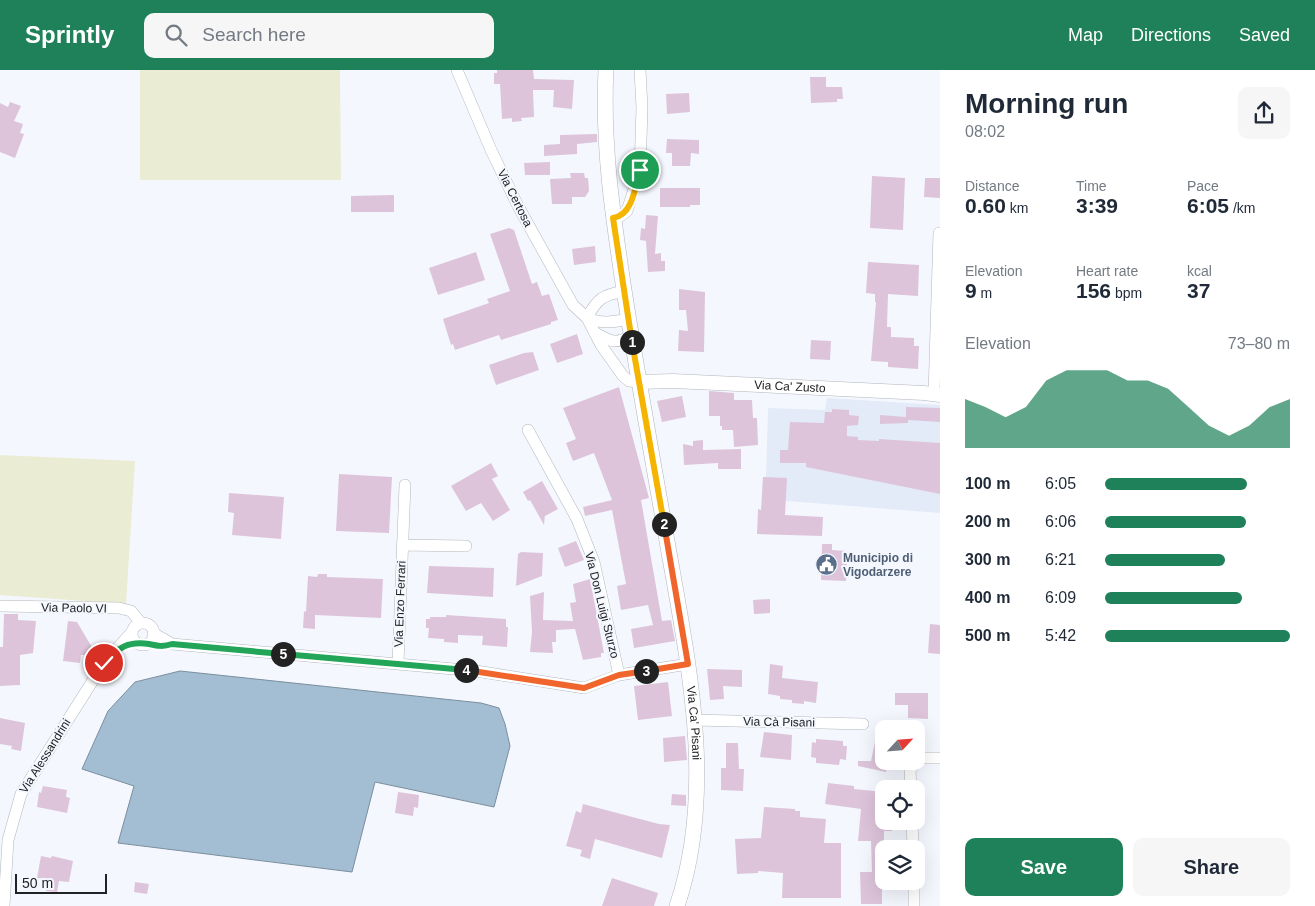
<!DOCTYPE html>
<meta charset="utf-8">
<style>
body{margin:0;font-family:Helvetica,sans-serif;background:#f6f6f7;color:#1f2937;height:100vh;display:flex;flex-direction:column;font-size:19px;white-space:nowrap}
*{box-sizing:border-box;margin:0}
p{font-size:16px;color:#747a83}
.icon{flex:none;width:28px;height:28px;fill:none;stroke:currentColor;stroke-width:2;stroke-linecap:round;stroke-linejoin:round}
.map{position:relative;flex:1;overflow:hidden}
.sheet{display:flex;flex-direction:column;background:#fff;width:375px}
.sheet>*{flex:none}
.needle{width:32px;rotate:64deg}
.controls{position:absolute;left:875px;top:650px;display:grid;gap:10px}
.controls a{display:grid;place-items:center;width:50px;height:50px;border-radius:10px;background:#fff;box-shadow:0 5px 20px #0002;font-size:25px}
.scale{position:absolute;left:15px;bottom:12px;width:92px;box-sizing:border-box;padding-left:5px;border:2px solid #212224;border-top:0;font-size:14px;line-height:18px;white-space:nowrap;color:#212224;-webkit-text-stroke:4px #f4f8fe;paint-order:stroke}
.pin{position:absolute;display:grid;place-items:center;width:42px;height:42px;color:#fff;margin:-21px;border:2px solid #fff;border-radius:50%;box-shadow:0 1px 5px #0007}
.km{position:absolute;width:25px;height:25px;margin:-12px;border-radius:50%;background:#222;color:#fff;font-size:14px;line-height:25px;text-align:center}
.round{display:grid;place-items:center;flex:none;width:52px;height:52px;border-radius:10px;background:#f6f6f7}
.overview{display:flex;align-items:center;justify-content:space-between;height:85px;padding:0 25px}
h1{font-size:28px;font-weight:700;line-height:38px}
.metrics{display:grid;grid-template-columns:repeat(3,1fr);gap:8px;height:85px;padding:5px 25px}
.metrics div{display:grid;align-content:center}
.metrics b{font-size:21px;font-weight:700}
.metrics small{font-size:14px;font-weight:400}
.metrics p{font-size:14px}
.chart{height:140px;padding:10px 25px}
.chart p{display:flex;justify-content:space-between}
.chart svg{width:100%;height:90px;margin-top:5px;fill:#1e815a;opacity:.7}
.action{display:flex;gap:10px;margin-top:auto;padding:10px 25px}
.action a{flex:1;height:58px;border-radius:10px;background:#1e815a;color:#fff;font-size:20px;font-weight:700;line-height:58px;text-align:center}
.action a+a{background:#f6f6f7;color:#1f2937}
ul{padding:0 25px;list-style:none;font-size:16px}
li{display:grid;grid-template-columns:80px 60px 1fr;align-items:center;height:38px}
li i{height:12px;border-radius:6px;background:#1e815a}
header{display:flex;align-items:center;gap:30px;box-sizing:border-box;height:70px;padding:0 25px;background:#1e815a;color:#fff}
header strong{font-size:24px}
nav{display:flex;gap:28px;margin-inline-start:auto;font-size:18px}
.search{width:350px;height:45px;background:#f6f6f7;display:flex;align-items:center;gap:12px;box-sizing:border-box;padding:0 18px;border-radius:10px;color:#747a83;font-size:19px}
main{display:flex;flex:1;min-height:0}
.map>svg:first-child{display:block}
.built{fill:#e3ebf8}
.green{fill:#ebecd4}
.water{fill:#a3bdd2;stroke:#7c8e9e}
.building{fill:#ddc4db}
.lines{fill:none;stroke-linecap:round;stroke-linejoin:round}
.minor-casing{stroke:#b2b6bb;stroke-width:12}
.tertiary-casing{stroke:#b2b6bb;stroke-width:15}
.secondary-casing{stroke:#b2b6bb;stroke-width:16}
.minor{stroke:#fff;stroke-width:11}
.tertiary{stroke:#fff;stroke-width:14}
.secondary{stroke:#fff;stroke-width:15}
.split-1-casing{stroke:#fff;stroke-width:10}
.split-2-casing{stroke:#fff;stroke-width:10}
.split-3-casing{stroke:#fff;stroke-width:10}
.split-4-casing{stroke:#fff;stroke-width:10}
.split-5-casing{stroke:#fff;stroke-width:10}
.split-6-casing{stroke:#fff;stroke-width:10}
.split-1{stroke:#f5b400;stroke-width:6}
.split-2{stroke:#f5b400;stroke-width:6}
.split-3{stroke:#f0652b;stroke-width:6}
.split-4{stroke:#f0652b;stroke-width:6}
.split-5{stroke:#22a559;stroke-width:6}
.split-6{stroke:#22a559;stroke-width:6}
.labels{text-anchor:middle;stroke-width:4;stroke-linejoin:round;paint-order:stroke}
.street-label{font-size:12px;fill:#212224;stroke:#f4f8fe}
.service-label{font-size:12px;font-weight:bold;fill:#4e5e75;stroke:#f4f8fe;text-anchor:start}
</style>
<header>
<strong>Sprintly</strong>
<div class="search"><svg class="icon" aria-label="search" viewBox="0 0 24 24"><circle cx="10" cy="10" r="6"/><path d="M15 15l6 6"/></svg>Search here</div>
<nav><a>Map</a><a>Directions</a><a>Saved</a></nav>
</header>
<main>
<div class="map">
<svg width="940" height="836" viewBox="0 0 940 836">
<rect width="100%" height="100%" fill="#f4f8fe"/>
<path class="built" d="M827,328L940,335V443L762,429L763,407H766L768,338L825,340Z"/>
<path class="green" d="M140,0H340L341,110H140Z
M0,385L135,391L126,534L0,525Z"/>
<path class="water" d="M180,601L481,633L499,638L505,654L510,676L494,737L375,712L352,802L118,773L134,716L82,699L108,641L135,612Z"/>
<path class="building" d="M497,0H533L534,9L574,10L572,39L553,37L554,20H533L534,47L521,48L522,51L512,52V48L502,49L500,14H494V3H497Z
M810,7H826V17H842L843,29H837V32L811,33Z
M689,23L690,42L667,44L666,24Z
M10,32L21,36L14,51L23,54L20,63L24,64L15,88L0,82V33L8,37Z
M597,64V72L577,74V84L544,86V75L560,74V65Z
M667,69L699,70V84L691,83L690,96H672V83H666Z
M550,92V105H525L524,93Z
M570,103H584L585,108H588L589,121L585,127H572V134H552L550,109L571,108Z
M872,106L905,108L903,160L870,158Z
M925,108H940V128L924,127Z
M660,118H700V135H690V137H660Z
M394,125V142H351V126Z
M646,145L658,146L655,184L661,183V191H665V201L648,202L646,171L640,170L641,158L645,159Z
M509,158L514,160L532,214L537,212L542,226L549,224L558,250L551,252V254L501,270L499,265L455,280L453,274L451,275L443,249L489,233L487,229L510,221L490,164Z
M595,176L596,192L574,195L572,179Z
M476,182L485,210L438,225L429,198Z
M868,192L919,195L918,226L888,224L887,257H891V267L914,268V276H919L918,299L888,297V292L871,291L876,232H875V224L866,223Z
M679,219L705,222L704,282L678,281L679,260L688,261L686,240H679Z
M577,264L583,284L557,293L550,274Z
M811,270L831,271L830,290L810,289Z
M533,282L539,300L496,315L489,295L524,283Z
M619,317L649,428L641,430L662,551L671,550L675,571L634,578L631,559L653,555L648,535L621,540L617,516L626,514L612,440L585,446L583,437L612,430L594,383L573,391L566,373L576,369L563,338Z
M709,321L734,323V330H752L753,348H757L758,375L734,377L733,360H722V356H720V346H709Z
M682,326L686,347L662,352L657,331Z
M906,337L940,338V352L908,350V353L880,354V345L906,347Z
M832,339L849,340V345L859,346L858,355L847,356V366L858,367V370L879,371V369L940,373V424L806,397V393H780V380H788L790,352L824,353L825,342H832Z
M703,370V380L741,379V399H718V393L684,395L683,374L693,376V371Z
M491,393L498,406L492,409L510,440L493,451L481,433L466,441L451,416Z
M339,404L392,407L389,463L336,461Z
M763,407L787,408L785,445L823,447L822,466L757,464L758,439L761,440Z
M542,411L558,439L545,446V445L544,455L530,430L528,431L523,422Z
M229,423L284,427L281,469L232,465L234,443L228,442Z
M576,471L584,490L565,497L558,478Z
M822,474H832V480L847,481L846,511L821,510Z
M521,482L543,483L542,506L516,516L518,484Z
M429,496L494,498L493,527L427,523Z
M318,504H327V507L383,509L381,548L315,545V559L303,558L304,541L306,542L308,506L317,507Z
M590,509L604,583H601V587L583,590L575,559L556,560V572H552L553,583L530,582L532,562L530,526L544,522L543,550L573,551L570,533L576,532L573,514Z
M770,529V543L754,544L753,530Z
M4,544H18V550L36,551L33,583L20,585V615L0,616V577H3Z
M446,545L506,549V557H508L507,577L482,575L483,566L458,565V573L444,572V569L428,568L429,558H426V549H430V547H446Z
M68,551L77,552L93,579H89L87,585H81L80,593L63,591Z
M930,554L940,555V584L928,583Z
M770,594L783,596L782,608L818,612L816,633L804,631V634L792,633V630L780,629V626L768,624Z
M707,599L742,600V617L723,616L724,629L710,630Z
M668,612L672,646L638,650L634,616Z
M895,623H928V649L908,648V635H895Z
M0,648L25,653L21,681L11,679L12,676L0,674Z
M764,662L792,665L791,690L760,687Z
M685,666L687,690L664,692L663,668Z
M876,667L884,668V691H888L886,702L858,696V691H871Z
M816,669L843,671V676H847L846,690L840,689L839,695L816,693V688L811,687L812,672L816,673Z
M726,673H738L739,699H744L743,721L721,720V698H726Z
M828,713L854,716V719L884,722V751H891L892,761H884V802H882V834H861L860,802H872L871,771H858L861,739L825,734Z
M43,716L67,720L66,727L70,728L67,743L37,737L39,722L41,723Z
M398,722L419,725L418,738L414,737L413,746L395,743Z
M672,724L686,725V736L671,735Z
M583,734L659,754L670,755L662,788L595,769L590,789L580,786L582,780L566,776L576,741L581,743Z
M764,737L795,739V741H800V747L826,749L824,773H841V828H782L783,803L758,801V803L737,804L735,769L761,768Z
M41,786L51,788L52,786L73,791L69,812L59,811L57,822L46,821L47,809L37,808Z
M612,808L658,823L654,836H602Z
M135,812L149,814L147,824L134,822Z"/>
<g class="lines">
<defs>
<path id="minor" d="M457,0L491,80L518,136L573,235L587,248L601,275L623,306L629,311L639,312
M613,148L619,147L627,141L640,101L642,38L640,0
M587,248C597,229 602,225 625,221
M587,248C601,254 614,252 629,249
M594,262C610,271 614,275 631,266
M934,324L939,163
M528,360L577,449L594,492L619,605
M402,475L466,476
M0,536L119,538L131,541L141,553
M132 564a11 11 0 1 1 22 0a11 11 0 1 1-22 0Z
M153,563L172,574L476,601L584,618L619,605L688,594
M398,593L405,415
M694,650L863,654
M911,719L910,700L920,688H940
M912,751L913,779
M914,811V836
M4,836L8,770L21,724L104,593L132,562"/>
<g id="tertiary">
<path id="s1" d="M639,312L673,311L924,323L940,325"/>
</g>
<g id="secondary">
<path id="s2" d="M606,0C602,74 613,147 624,220C638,309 654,398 670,488C690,601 715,724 677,836"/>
</g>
</defs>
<use href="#minor" class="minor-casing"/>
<use href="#tertiary" class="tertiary-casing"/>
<use href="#secondary" class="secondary-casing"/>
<use href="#minor" class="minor"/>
<use href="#tertiary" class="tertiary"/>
<use href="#secondary" class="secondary"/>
</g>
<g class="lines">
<defs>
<path id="split-1" d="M632,272L613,148C633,145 635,117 640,100"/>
<path id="split-2" d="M632,272L664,454"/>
<path id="split-3" d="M646,601L688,594L664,454"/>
<path id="split-4" d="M466,600L584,618L619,605L646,601"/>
<path id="split-5" d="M283,584L466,600"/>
<path id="split-6" d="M104,593C118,578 127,571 149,574C158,576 163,577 172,574L283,584"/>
</defs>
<use href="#split-1" class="split-1-casing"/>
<use href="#split-2" class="split-2-casing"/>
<use href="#split-3" class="split-3-casing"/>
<use href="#split-4" class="split-4-casing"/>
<use href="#split-5" class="split-5-casing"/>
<use href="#split-6" class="split-6-casing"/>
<use href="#split-1" class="split-1"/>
<use href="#split-2" class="split-2"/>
<use href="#split-3" class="split-3"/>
<use href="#split-4" class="split-4"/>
<use href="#split-5" class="split-5"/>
<use href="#split-6" class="split-6"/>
</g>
<defs>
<symbol id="civic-disc" viewBox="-11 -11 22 22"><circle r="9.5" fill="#5c6f8a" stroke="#f4f8fe"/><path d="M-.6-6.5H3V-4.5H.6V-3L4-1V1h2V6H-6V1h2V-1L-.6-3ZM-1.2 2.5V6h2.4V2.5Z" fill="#fff"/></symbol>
</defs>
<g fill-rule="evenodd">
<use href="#civic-disc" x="814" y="482" width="25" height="25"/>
</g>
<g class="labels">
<g class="street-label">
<text transform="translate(515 128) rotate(63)" y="4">Via Certosa</text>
<text dy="4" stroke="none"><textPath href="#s1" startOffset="151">Via Ca' Zusto</textPath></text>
<text transform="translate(400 534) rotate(-88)" y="4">Via Enzo Ferrari</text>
<text transform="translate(602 535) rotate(76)" y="4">Via Don Luigi Sturzo</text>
<text transform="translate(74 538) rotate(1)" y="4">Via Paolo VI</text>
<text transform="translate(779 652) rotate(1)" y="4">Via Cà Pisani</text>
<text dy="4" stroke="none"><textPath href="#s2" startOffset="660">Via Ca' Pisani</textPath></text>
<text transform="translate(45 686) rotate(-58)" y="4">Via Alessandrini</text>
</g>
<g class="service-label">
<text x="843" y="492">Municipio di<tspan x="843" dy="14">Vigodarzere</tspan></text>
</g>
</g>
</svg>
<div class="controls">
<a><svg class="needle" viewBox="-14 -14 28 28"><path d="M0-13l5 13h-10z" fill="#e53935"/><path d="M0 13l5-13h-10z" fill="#747a83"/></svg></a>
<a><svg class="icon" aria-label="locate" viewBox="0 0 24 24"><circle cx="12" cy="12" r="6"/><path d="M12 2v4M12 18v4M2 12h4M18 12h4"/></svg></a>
<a><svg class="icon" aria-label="layers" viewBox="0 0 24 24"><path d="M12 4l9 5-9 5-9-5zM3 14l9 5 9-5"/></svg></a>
</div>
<div class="scale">50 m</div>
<div class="pin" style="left:640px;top:100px;background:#1e9e55"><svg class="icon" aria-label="arrive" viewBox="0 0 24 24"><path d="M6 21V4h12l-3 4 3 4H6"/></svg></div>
<div class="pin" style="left:104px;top:593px;background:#d93025"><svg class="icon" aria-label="check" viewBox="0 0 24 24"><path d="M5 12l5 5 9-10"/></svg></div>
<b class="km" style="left:632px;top:272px">1</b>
<b class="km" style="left:664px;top:454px">2</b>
<b class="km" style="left:646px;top:601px">3</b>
<b class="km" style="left:466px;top:600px">4</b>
<b class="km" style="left:283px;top:584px">5</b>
</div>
<section class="sheet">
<div class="overview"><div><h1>Morning run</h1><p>08:02</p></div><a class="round"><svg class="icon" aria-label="share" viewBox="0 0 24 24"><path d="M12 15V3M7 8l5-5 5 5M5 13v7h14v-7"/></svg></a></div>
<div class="metrics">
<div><p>Distance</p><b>0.60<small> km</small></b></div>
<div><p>Time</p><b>3:39</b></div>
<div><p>Pace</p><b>6:05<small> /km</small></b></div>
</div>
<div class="metrics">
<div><p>Elevation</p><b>9<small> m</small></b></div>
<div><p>Heart rate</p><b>156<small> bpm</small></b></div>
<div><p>kcal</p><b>37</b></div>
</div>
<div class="chart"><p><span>Elevation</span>73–80 m</p>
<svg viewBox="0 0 160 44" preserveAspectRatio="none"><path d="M0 44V20L10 24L20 29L30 24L40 11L50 6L60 6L70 6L80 11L90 11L100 15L110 24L120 33L130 38L140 33L150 24L160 20V44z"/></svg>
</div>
<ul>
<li><b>100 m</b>6:05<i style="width:77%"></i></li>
<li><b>200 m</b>6:06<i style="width:76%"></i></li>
<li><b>300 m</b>6:21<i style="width:65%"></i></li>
<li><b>400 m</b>6:09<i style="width:74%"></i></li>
<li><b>500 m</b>5:42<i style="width:100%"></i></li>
</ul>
<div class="action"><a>Save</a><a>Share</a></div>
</section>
</main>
